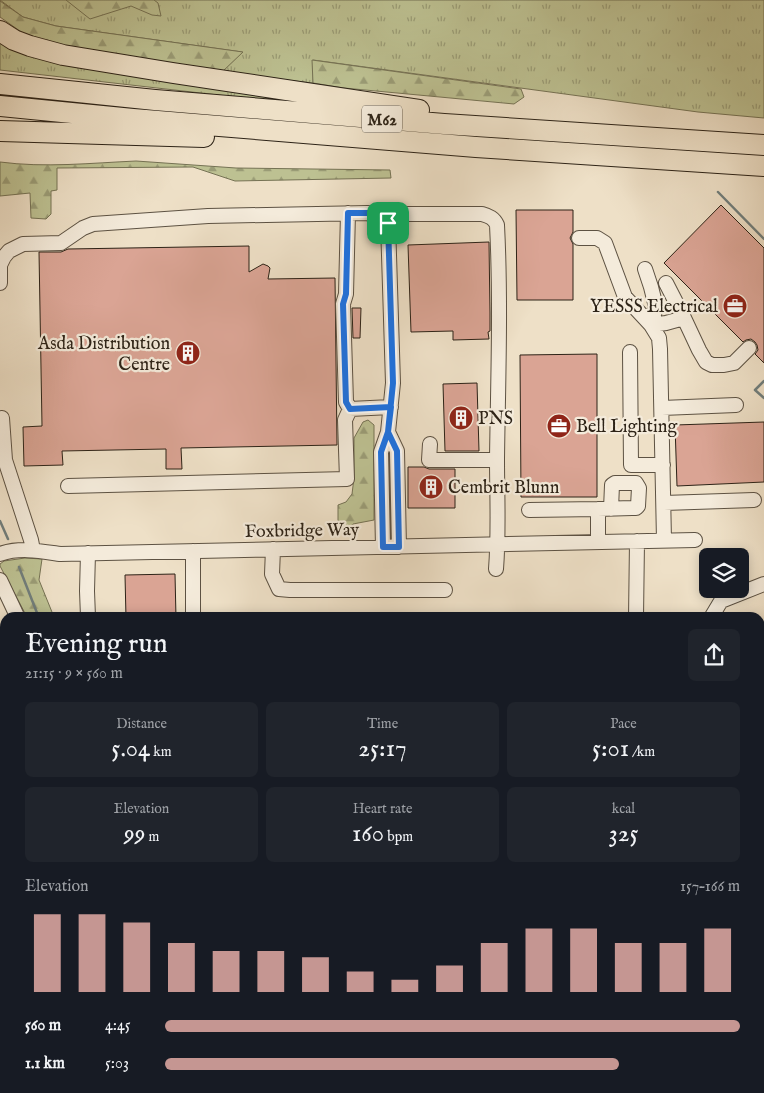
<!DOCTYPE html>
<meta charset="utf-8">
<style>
body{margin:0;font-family:"IM FELL English",serif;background:#20242c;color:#f1f3f6;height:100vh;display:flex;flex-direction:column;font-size:19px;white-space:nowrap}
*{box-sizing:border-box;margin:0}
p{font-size:16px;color:#9ea1a6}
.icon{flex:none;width:28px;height:28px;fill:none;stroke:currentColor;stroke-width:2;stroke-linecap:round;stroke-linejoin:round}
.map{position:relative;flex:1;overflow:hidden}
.details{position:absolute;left:0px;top:612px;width:765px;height:481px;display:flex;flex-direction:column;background:#171b24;border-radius:15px 15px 0 0;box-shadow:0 2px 12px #0003}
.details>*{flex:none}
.tools{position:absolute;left:699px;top:548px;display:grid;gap:10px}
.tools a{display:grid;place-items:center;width:50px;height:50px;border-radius:8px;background:#171b24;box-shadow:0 2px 12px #0003;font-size:25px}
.pin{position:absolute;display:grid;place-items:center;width:42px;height:42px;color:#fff;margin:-21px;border-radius:10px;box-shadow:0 2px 8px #0006}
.round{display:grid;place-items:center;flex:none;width:52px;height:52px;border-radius:8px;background:#20242c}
.headline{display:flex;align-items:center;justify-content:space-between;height:85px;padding:0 25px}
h1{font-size:28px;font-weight:600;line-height:38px}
.stats{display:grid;grid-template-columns:repeat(3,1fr);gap:8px;height:85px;padding:5px 25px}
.stats div{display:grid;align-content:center;border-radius:8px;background:#20242c;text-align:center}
.stats b{font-size:25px;font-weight:600}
.stats small{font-size:14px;font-weight:400}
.stats p{font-size:14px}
.chart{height:140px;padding:10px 25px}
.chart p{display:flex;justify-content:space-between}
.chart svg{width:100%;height:90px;margin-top:5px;stroke:#c59692;stroke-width:6}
ul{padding:0 25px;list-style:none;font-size:16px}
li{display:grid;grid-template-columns:80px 60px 1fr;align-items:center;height:38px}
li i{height:12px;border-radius:6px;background:#c59692}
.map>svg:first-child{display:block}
.grass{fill:url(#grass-tufts);stroke:#757254}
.forest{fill:url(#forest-firs);stroke:#757254}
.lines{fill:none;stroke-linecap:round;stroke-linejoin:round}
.stream{stroke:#717e7c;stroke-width:2.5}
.building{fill:#daa494;stroke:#2d2317}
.minor-casing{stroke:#5d5243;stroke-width:16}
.highway-casing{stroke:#2d2317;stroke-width:22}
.minor{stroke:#f4ebdb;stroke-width:14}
.highway{stroke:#eee0c7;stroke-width:20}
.route-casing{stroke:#fff;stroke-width:10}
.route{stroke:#1a73e8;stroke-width:6}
.labels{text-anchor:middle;stroke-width:4.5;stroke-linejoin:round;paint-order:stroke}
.shield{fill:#f4ebdb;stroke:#695f52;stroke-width:1}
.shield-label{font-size:16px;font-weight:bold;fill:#2d2317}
.poi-label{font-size:18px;fill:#2d2317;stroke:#f4ebdb;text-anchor:start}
.street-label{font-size:18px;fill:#2d2317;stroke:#f4ebdb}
</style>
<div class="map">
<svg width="764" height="1093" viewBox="0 0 764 1093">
<defs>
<pattern id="grass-tufts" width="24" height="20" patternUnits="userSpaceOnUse" patternTransform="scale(1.25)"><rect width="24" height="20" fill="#bdc192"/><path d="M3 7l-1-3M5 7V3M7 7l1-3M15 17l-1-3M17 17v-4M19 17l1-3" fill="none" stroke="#9a9c76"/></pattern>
<pattern id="forest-firs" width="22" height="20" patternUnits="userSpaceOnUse" patternTransform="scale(1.25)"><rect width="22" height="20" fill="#bdc192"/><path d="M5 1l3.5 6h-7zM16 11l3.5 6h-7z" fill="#9a9c76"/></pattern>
</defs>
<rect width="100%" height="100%" fill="#eee0c7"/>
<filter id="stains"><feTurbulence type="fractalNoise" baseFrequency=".004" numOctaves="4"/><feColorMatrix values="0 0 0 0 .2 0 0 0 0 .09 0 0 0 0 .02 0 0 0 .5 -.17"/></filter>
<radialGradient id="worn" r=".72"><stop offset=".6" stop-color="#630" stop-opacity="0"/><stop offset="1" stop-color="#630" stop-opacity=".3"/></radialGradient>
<path class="grass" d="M0,0H764V118L698,112L313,60V83L221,73L242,52L56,26L23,17Z
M0,38L299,98L314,106L0,70Z"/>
<path class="forest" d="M66,0H154L158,3L161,16L152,15L131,6L90,19Z
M0,1L23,17L56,26L243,52L221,73L61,46L27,36L0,17Z
M312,60L521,89L524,97L514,104L344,88L313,83Z
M136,161L236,168L390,170L391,178L235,181L193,167L57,168V190L51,191V214L46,219L31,218L30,193L0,196V162C45,168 91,163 136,161Z
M368,420L374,425V520L353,524L351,530L346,532L338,525V505L346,502L352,494L354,478V438L363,422Z
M25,558L42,559L39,580L54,617H27L0,566V564L4,561Z
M5,935V1000L0,1011V943Z
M292,1089H480L477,1093H291Z"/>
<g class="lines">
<path class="stream" d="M718,192L764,239
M764,381L755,390L764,398
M0,521L8,539
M19,567L39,618
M0,983L5,974"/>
</g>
<path class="building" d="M721,205L764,248V363L755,354L758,350L757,345L755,342L751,339L746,340L743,342L664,263Z
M516,210H573V232L570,238L573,244V300H517Z
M489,242L490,313V331L488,332L489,339L453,340V331L411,332L408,245Z
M249,246V272L263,264L268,266L270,268L268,279L335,278L337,445L181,448L182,469H166V449L62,451L63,465L24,466L23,427L42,426L39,252H61L68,249Z
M352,308H361L360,338H353Z
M597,354V497H521L520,355Z
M477,383L479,451H445L443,384Z
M764,422V482L677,486L675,425Z
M408,467H424L429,469H455V508H408Z
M175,574L176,618H126L125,575Z"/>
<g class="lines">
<defs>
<path id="minor" d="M348,213L346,294L343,304L346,402L350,409L391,407
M408,214H482C489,216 494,218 497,225C501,303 498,381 497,459C497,496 499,532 496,569
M579,238H597L605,243L625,297L651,325L659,338L660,349L664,540
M645,269L651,287L656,307L651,325L666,323L684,318L699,350L706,362L712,365H724L734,363L749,348
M0,283V265L4,257L9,251L23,244L61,243L83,228L93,224L208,216L368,213L388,223L393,383L388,432
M666,283L684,318
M630,352L631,465H663
M662,408L736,405
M2,418L5,460L31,540L33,550
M430,444L429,460H497
M68,486L347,479L345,420L350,409
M664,503L754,500
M598,509L632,508H636L638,506L639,488L636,483H615L612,485L611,509
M529,510L598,509V542
M383,547L381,452L388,432L397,451L399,547
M273,549L272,574L279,589L290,590H445
M193,551V618
M88,553L87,591L88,617
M0,554C20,547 40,551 60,554L695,540
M0,580L18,618
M636,618L637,541
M712,618V616L721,601L764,584
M0,639L5,637
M0,799L5,786
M0,808L5,810
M760,913L764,912
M0,1058L5,1054
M36,1089L44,1093
M65,1089L73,1093
M177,1089L189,1093
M536,1089L540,1093
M583,1089V1093
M20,1093L24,1089
M130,1093L132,1089"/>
<path id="highway" d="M0,31L14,40L30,46L63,55L173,73L419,110
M0,84L155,100L444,124L764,145
M0,106L133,119L476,147L764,166
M0,131L204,137"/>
</defs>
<use href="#minor" class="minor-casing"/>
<use href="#highway" class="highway-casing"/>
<use href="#minor" class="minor"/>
<use href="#highway" class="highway"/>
</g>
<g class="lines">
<defs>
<path id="route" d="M388,223L368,213H348L346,294L343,304L346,402L350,409L391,407L388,432L397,451L399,547H383L381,452L388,432L393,383L388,223"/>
</defs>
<use href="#route" class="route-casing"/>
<use href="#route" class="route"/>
</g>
<defs>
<symbol id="office-disc" viewBox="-11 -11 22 22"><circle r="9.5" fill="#8f2418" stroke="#f4ebdb"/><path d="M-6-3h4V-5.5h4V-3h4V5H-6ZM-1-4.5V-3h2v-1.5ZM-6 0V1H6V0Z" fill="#fff"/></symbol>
<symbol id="building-disc" viewBox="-11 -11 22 22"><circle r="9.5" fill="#8f2418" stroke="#f4ebdb"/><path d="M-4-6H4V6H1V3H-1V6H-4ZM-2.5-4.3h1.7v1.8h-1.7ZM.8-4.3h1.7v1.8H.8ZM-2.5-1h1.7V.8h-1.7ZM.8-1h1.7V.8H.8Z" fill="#fff"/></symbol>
</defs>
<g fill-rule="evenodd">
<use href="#office-disc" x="721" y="292" width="28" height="28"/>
<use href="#building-disc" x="174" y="339" width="28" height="28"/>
<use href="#building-disc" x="447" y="404" width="28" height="28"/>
<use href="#office-disc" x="545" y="412" width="28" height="28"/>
<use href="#building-disc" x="417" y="473" width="28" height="28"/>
</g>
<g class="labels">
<rect class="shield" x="362" y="105.5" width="40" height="27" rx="4"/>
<g class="shield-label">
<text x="382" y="125">M62</text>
</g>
<g class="poi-label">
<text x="718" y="312" text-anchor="end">YESSS Electrical</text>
<text x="170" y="349" text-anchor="end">Asda Distribution<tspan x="170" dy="21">Centre</tspan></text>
<text x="478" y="424">PNS</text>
<text x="576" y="432">Bell Lighting</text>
<text x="448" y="493">Cembrit Blunn</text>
</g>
<g class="street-label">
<text transform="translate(302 530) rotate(-1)" y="6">Foxbridge Way</text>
</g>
</g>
<rect width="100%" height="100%" filter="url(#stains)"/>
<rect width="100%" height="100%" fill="url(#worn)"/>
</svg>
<div class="tools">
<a><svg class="icon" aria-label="layers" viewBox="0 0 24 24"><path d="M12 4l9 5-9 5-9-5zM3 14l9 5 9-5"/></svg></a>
</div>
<div class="pin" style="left:388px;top:223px;background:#1e9e55"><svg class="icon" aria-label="arrive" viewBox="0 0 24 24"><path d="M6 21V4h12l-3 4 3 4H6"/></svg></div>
<section class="details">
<div class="headline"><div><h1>Evening run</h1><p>21:15 · 9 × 560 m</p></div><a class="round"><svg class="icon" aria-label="share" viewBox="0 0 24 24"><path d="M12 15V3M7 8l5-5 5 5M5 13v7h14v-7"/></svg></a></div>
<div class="stats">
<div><p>Distance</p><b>5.04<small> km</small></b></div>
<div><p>Time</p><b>25:17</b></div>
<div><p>Pace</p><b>5:01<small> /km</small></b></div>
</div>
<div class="stats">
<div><p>Elevation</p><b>99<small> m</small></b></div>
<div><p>Heart rate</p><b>160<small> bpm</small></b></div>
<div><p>kcal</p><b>325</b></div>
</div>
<div class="chart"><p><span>Elevation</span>157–166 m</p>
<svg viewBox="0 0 160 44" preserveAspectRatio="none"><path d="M5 44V6M15 44V6M25 44V10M35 44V20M45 44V24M55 44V24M65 44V27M75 44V34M85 44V38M95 44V31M105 44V20M115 44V13M125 44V13M135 44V20M145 44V20M155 44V13"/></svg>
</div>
<ul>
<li><b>560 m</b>4:45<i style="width:100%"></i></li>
<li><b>1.1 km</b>5:03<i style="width:79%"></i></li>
</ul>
</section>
</div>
